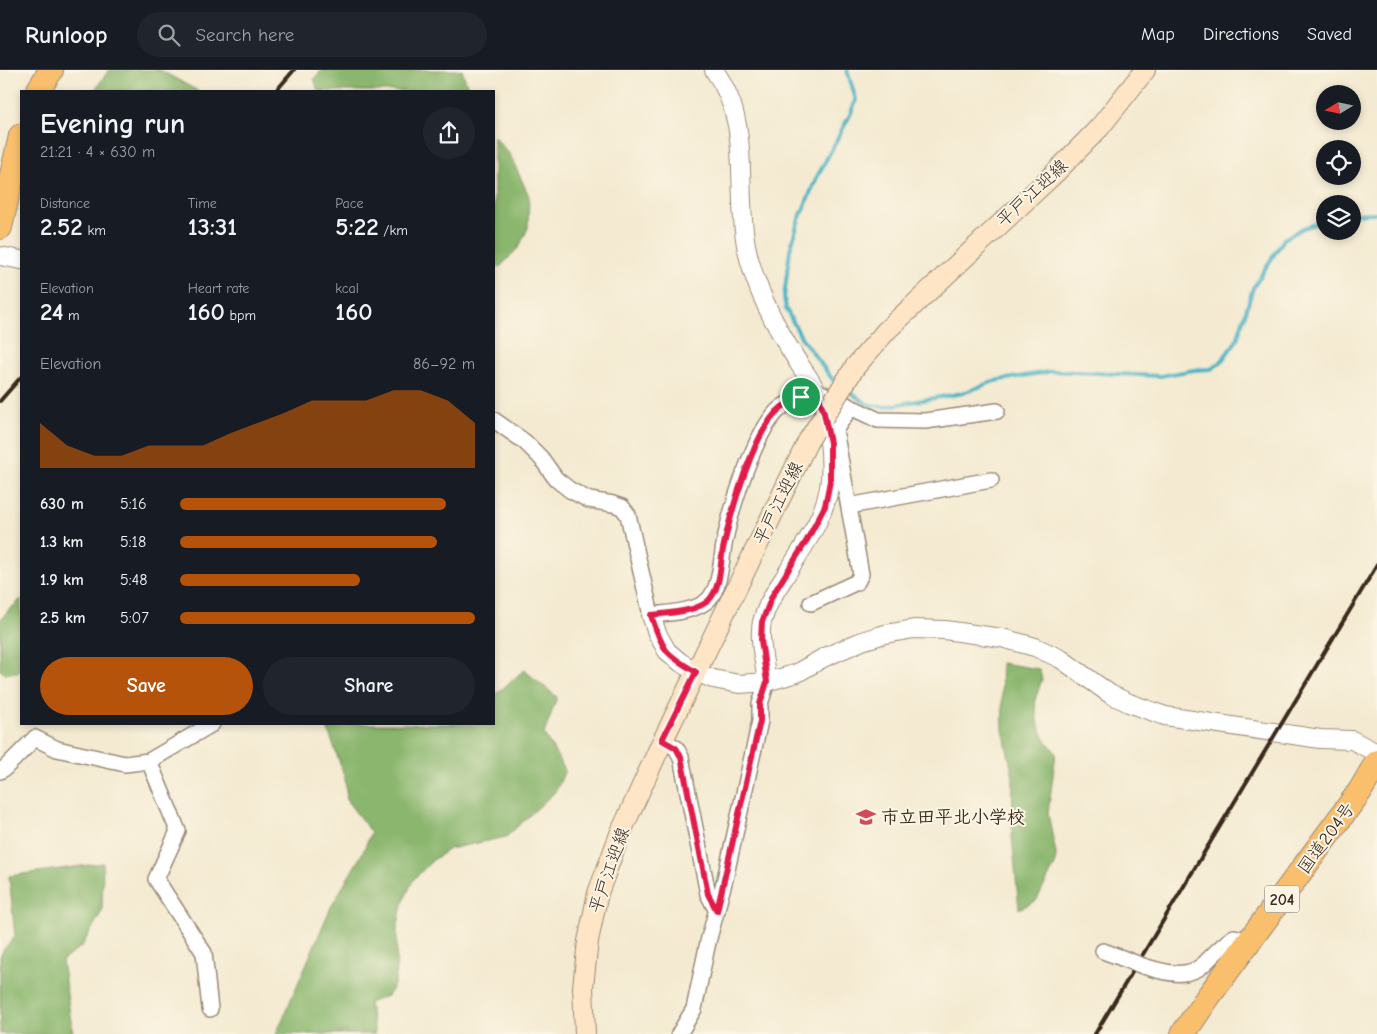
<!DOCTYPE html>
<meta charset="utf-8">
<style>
body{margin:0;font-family:"Comic Neue","Klee One",sans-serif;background:#20242c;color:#f1f3f6;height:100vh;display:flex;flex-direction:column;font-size:19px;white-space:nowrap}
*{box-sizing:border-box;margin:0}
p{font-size:16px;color:#9ea1a6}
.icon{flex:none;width:28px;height:28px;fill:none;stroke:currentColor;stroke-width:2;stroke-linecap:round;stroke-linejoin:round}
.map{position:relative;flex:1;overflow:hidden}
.side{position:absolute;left:20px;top:20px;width:475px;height:635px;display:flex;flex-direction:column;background:#171b24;border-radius:0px;box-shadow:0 2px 8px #0003}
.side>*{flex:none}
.needle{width:32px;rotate:260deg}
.fabs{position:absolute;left:1316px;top:15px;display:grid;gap:10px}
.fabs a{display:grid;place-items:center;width:45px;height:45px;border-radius:50%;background:#171b24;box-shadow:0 2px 8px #0003;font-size:25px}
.pin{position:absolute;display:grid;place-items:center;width:42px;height:42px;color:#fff;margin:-21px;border:2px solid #fff;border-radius:50%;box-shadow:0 1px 5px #0007}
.round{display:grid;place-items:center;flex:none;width:52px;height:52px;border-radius:26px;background:#20242c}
.summary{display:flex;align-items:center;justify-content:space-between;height:85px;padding:0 20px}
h1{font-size:28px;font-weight:700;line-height:38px}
.stats{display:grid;grid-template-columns:repeat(3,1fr);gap:8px;height:85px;padding:5px 20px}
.stats div{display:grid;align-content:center}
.stats b{font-size:25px;font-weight:700}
.stats small{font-size:14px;font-weight:400}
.stats p{font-size:14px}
.chart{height:140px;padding:10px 20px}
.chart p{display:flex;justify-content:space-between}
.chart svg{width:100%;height:90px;margin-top:5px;fill:#b45309;opacity:.7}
.action{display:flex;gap:10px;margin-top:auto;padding:10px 20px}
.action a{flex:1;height:58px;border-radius:30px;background:#b45309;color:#fff;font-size:20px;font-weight:700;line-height:58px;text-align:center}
.action a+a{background:#20242c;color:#f1f3f6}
ul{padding:0 20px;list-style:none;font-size:16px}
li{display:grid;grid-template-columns:80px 60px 1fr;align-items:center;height:38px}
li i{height:12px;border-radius:6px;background:#b45309}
header{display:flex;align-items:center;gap:30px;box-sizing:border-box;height:70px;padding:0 25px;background:#171b24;border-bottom:1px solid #363941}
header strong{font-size:24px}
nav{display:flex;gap:28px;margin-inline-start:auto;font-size:18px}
.search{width:350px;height:45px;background:#20242c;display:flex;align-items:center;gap:12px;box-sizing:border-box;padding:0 18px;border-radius:28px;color:#9ea1a6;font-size:19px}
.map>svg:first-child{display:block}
.forest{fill:#8ab66d;stroke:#627046}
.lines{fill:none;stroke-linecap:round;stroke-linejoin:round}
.stream{stroke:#47b2c4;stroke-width:4}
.minor-casing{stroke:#988a78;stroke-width:18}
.tertiary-casing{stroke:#988a78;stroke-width:20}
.secondary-casing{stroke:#988a78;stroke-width:22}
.trunk-casing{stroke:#988a78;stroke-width:26}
.minor{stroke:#fff;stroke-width:15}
.tertiary{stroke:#fff;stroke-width:18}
.secondary{stroke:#fde5c5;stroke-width:20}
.trunk{stroke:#f9bf6d;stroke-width:24}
.rail{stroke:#3b2a1e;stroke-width:4}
.minor-bridge-casing{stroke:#988a78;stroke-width:18;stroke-linecap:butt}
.secondary-bridge-casing{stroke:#988a78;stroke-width:22;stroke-linecap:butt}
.minor-bridge{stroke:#fff;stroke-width:15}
.secondary-bridge{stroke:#fde5c5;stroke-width:20}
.route-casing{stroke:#fff;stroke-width:10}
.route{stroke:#e11d48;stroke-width:6}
.labels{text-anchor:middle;stroke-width:4;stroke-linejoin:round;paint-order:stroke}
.shield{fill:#fcf5e5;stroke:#75675a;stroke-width:1}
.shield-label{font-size:16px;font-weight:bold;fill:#3b2a1e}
.street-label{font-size:18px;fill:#3b2a1e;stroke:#fcf5e5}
.poi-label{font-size:18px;font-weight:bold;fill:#3b2a1e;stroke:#fcf5e5;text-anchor:start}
</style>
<header>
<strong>Runloop</strong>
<div class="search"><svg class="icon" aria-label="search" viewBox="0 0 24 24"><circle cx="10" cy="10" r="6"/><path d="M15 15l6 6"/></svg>Search here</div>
<nav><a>Map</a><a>Directions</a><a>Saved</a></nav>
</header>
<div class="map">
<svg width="1377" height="964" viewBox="0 0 1377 964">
<rect width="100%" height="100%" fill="#fcf5e5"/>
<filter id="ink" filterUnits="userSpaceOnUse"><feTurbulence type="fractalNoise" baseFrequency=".02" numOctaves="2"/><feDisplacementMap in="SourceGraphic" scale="10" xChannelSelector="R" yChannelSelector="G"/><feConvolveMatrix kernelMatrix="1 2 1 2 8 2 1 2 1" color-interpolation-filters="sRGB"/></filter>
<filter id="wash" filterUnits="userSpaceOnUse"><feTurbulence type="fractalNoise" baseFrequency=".0096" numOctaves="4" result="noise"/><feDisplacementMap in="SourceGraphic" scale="20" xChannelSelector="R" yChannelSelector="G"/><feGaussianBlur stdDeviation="1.12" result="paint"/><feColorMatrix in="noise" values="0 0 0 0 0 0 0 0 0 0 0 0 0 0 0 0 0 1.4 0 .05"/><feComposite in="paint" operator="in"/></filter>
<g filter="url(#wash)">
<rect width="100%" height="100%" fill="#f4ead1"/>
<path class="forest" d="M109,0H160L198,21H94Z
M322,0H462L469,21H318L314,8Z
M494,66L510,85L529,126L528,158L519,177L501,196L494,198Z
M21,529V601L5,604L0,600V550L8,541Z
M1001,593L1039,599L1042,609L1035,630L1037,650L1044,668L1056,683L1048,743L1056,784L1055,795L1036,831L1019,839L1012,767L1013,707L1003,660Z
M524,600L557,627L544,664L565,700L556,721L506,767L449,779L433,790L413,810L402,835L397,859L396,905L394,915L387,926L369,933L375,964H276L331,837L363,782L371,762L347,731L345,708L326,654H494V626Z
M103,793L102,841L82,876L62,891L73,964H0V886L4,879L15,866L9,806Z"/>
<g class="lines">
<path class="stream" d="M1352,144L1377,143
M837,313L833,310L801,267L786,239L784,227L790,180L798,152L817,107L850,45L856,30L847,0
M847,320L867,334L883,337L963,323L995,311L1053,301L1160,306L1194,300L1211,299L1220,293L1237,270L1253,218L1284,169L1303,158L1325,151"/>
</g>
</g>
<g filter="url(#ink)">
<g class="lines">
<defs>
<path id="minor" d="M494,350L525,372L541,388L556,409L570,420L589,430L613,434L622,437L628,445L651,545C668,543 697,542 709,529C720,517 721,492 724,475C730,442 755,357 782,337C793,330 805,325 817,321L878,350L925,351L997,341
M849,436L991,410
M811,533L857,512L861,504L835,360L851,337
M663,670L676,678L681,687L708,824L717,841
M149,691L178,761L156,809L204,883L210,939
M0,701L5,698L35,668L57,679L125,694L149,691L212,654
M1103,881L1122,888
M1143,896C1163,902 1187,910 1204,894C1214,884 1222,875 1234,867L1250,871
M679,964L694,939L708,872L725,809L760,651V634L767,612"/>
<path id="tertiary" d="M714,0C753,54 735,115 746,175C754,217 775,256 798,292C804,302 812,311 816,321C828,345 832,383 830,410C827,446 802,478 784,508C775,521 766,536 762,552C758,569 765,594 767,612
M0,186L21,190
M651,545L657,563L667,581L680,592L696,602L713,609L739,614L767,612L797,603L823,588L862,571L885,564L914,559L945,560L1002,568L1035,577L1061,589L1110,624L1129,633L1165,646L1320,669L1352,670L1377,683"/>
<path id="secondary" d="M855,297L887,260L1055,103L1100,57L1145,0
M585,964L583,917L588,871L598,823L620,764L663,670L808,371"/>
<path id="trunk" d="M38,21L51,0
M0,157L21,66
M1183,964L1208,927L1360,721L1377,692"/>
</defs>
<use href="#minor" class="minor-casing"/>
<use href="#tertiary" class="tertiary-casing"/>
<use href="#secondary" class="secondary-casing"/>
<use href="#trunk" class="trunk-casing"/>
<use href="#minor" class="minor"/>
<use href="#tertiary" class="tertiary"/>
<use href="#secondary" class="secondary"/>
<use href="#trunk" class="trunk"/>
<path class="rail" d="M276,21L294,0
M0,331L21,307
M1095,964L1377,495"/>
<defs>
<path id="minor-bridge" d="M1122,888L1143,896"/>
<path id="secondary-bridge" d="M808,371L855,297"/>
</defs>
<use href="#minor-bridge" class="minor-bridge-casing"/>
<use href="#secondary-bridge" class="secondary-bridge-casing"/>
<use href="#minor-bridge" class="minor-bridge"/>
<use href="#secondary-bridge" class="secondary-bridge"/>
</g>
</g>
<g class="lines" filter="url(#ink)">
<defs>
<path id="route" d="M817,321L824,343L830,373V411L825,436L807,470L772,526L762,552L761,570L767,612L760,634V651L717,841L708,824L681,687L676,678L662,670L696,602C686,596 673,589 666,580C659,570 655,557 651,545C668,543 697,542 709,530C721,517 720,495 723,479C730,445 754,358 782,337C793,330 805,325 817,321Z"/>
</defs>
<use href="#route" class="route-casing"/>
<use href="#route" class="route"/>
</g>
<defs>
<symbol id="school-bare" viewBox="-9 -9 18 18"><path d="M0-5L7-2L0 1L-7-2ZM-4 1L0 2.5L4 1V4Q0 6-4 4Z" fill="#d1495b" stroke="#fcf5e5" stroke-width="2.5" paint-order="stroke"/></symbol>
</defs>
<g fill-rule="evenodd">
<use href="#school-bare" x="852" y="733" width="28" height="28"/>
</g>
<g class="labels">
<rect class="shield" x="1264.5" y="815.5" width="35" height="27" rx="4"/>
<g class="shield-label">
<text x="1282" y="835">204</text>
</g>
<g class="street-label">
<text transform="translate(1032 123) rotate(-43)" y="6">平戸江迎線</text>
<text transform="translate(778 433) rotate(-64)" y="6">平戸江迎線</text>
<text transform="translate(1326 768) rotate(-54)" y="6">国道204号</text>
<text transform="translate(609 800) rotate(-71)" y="6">平戸江迎線</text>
</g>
<g class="poi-label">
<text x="881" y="753">市立田平北小学校</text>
</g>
</g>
</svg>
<div class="fabs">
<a><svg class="needle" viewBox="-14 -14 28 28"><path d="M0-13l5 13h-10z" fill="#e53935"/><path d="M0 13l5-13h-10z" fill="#9ea1a6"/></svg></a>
<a><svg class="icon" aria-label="locate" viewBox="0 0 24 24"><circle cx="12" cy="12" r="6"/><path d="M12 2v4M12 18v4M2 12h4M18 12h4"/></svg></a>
<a><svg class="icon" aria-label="layers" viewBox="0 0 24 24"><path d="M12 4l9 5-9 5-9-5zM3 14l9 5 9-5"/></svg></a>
</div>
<div class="pin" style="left:801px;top:327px;background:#1e9e55"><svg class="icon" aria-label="arrive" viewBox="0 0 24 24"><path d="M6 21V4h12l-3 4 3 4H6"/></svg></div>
<section class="side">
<div class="summary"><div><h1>Evening run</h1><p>21:21 · 4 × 630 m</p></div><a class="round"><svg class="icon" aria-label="share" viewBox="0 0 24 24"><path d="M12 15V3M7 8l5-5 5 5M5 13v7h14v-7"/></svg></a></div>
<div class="stats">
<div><p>Distance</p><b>2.52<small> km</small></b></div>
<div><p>Time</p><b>13:31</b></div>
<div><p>Pace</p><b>5:22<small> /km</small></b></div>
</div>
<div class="stats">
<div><p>Elevation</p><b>24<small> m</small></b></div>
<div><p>Heart rate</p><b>160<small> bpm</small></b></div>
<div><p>kcal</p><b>160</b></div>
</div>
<div class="chart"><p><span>Elevation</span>86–92 m</p>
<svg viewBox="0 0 160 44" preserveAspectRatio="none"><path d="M0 44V22L10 33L20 38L30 38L40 33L50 33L60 33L70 27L80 22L90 17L100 11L110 11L120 11L130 6L140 6L150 11L160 22V44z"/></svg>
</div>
<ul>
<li><b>630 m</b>5:16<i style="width:90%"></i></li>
<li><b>1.3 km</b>5:18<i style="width:87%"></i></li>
<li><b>1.9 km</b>5:48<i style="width:61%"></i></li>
<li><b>2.5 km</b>5:07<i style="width:100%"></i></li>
</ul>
<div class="action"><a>Save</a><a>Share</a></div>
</section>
</div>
